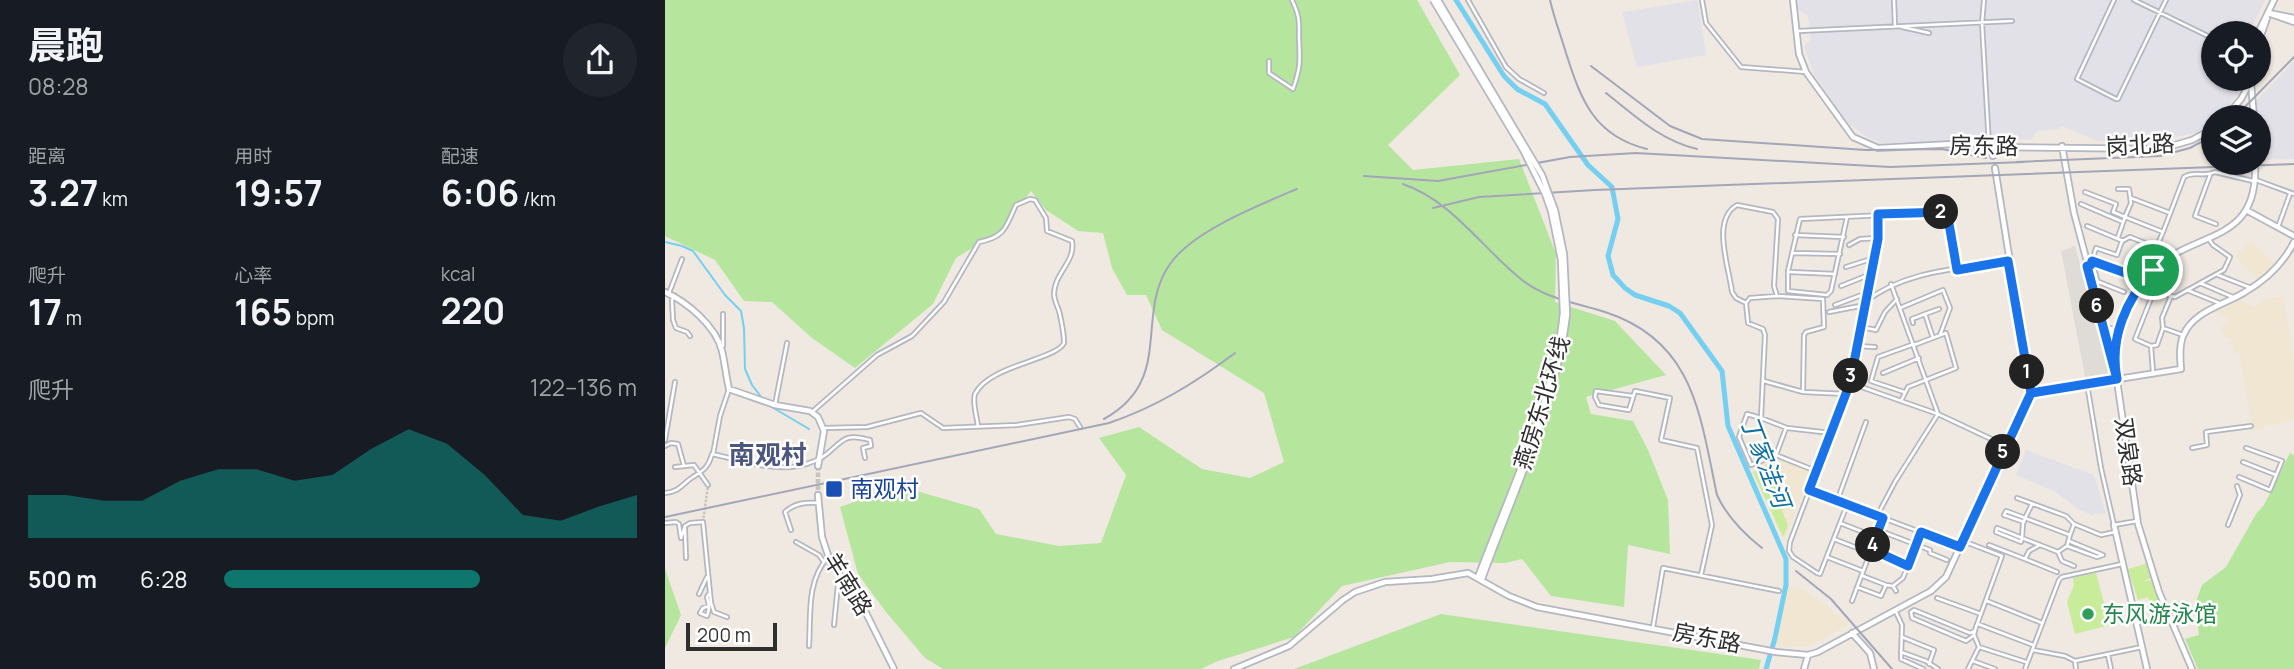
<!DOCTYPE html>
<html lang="zh">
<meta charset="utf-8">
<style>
body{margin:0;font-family:Manrope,"Noto Sans SC",sans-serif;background:#20242c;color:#f1f3f6;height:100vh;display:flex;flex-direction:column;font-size:26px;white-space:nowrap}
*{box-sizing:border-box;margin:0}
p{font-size:23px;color:#9ea1a6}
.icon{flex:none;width:38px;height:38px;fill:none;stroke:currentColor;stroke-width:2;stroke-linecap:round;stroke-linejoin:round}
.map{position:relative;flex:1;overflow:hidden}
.panel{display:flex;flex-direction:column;background:#171b24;width:665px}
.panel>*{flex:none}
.controls{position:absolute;left:1536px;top:21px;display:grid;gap:14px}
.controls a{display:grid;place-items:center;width:70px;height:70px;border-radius:50%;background:#171b24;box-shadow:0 2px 5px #0004;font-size:35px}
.scale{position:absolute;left:21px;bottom:18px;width:91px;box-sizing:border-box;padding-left:7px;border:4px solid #2e2e2e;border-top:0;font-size:19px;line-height:24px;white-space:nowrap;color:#2e2e2e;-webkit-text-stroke:5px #fff;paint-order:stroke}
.pin{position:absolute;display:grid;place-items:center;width:60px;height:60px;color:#fff;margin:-30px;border:4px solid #fff;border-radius:50%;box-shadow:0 2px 7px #0007}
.km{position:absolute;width:35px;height:35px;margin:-18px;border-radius:50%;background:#222;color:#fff;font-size:19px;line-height:35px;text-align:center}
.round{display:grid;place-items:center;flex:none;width:74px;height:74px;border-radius:37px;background:#20242c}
.headline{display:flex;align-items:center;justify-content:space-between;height:119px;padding:0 28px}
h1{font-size:38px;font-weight:700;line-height:52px}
.stats{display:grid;grid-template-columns:repeat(3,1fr);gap:10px;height:119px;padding:7px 28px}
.stats div{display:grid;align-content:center}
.stats b{font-size:35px;font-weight:700}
.stats small{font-size:19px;font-weight:400}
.stats p{font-size:19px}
.chart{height:196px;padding:14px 28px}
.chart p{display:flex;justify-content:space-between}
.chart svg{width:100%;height:126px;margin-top:7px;fill:#0f766e;opacity:.7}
ul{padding:0 28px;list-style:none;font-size:23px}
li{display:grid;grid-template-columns:112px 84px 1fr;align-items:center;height:52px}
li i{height:18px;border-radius:9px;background:#0f766e}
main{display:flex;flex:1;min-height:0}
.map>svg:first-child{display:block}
.industrial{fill:#e3e1e8}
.education{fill:#f0e6d1}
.green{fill:#b6e59e}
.pitch{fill:#c9ec9a}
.plaza{fill:#dfdcd8}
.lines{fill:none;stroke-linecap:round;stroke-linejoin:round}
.stream{stroke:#75cff0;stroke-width:2}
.river{stroke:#75cff0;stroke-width:5}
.street-tunnel{stroke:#c8c4bd;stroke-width:2.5;stroke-dasharray:2.5 1.5;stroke-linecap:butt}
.secondary-tunnel{stroke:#c8c4bd;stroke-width:4.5;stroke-dasharray:4.5 2;stroke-linecap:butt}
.street-casing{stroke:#b4b7c1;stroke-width:6}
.secondary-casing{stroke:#b4b7c1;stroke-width:8}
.street{stroke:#fff;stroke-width:2.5}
.secondary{stroke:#fff;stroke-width:4.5}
.rail{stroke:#a3a6b8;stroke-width:2}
.secondary-bridge-casing{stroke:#b4b7c1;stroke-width:8;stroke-linecap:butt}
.secondary-bridge{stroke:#fff;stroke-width:4.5}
.route-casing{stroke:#fff;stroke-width:14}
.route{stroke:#1a73e8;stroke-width:9}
.transit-dot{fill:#1a4fb4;stroke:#fff;stroke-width:2.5}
.leisure-dot{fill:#2e9e5b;stroke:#fff;stroke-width:2.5}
.labels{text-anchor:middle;stroke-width:5;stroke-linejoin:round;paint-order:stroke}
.street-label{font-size:23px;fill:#2e2e2e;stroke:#fff}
.transit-label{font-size:23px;fill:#164399;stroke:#fff;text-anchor:start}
.leisure-label{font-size:23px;fill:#27864d;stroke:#fff;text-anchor:start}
.water-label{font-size:24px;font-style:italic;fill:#0d6fa3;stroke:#fff}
.quarter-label{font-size:26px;font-weight:bold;fill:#4d5680;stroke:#fff}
</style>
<main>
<section class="panel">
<div class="headline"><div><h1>晨跑</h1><p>08:28</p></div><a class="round"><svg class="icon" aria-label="share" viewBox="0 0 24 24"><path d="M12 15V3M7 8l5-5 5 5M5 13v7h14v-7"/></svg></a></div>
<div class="stats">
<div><p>距离</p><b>3.27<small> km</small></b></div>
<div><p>用时</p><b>19:57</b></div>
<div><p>配速</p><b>6:06<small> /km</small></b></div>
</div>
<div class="stats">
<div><p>爬升</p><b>17<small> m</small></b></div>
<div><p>心率</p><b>165<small> bpm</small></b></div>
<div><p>kcal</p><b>220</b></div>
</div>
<div class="chart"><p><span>爬升</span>122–136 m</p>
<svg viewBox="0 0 160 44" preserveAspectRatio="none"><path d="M0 44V29L10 29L20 31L30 31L40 24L50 20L60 20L70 24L80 22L90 13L100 6L110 11L120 22L130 36L140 38L150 33L160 29V44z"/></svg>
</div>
<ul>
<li><b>500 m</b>6:28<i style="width:62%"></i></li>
</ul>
</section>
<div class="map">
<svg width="1629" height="669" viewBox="0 0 1629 669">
<rect width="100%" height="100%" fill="#efe9e1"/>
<path class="industrial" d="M1033,0L1041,55L972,67L957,12Z
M1132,0H1600L1584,33H1549V79H1579L1575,92L1554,117H1549V121L1531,133L1484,142L1433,141L1397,126L1395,129L1372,131L1367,139L1215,143L1197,134L1177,117L1149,74L1139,46L1146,39L1143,16L1132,9Z
M1629,61V159L1595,160L1594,117H1592L1591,101Z
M1361,450L1429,475L1441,514L1430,513L1429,516L1413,509L1389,491L1351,475Z"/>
<path class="education" d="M1586,241L1610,264L1594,280L1570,257Z
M1618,296L1629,365V420L1599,426L1598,429L1588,431L1574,352L1569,353L1566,338H1561L1556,328L1564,320L1551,312L1553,308L1574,299L1590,307L1600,299Z
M1112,457L1147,471L1119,541L1086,469Z
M1123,586L1140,590L1185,624L1147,645L1135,647L1111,645Z"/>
<path class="green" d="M0,0H752L795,75L723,145L748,170L854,159L891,254L890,302L950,321L1001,375L921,397L926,414L968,421L983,450L1003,500L1005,554L963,545L959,607L886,596L857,559L840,563L785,562L677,586L629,637L550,662L536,669H278L260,658L221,612L193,574L175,507L234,486L314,509L331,534L394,546L436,543L461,475L434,438L474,427L537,469L585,478L619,462L599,393L497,330L481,295H462L447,268L438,233L413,231L381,210L366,191L335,231L291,258L268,304L190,368L147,338L107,302L79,301L50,260L0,236Z
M1625,453L1629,455V669H1533L1520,639L1534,635L1530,604L1537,585L1561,567L1591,514L1599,505Z
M0,569L16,615L0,648Z
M776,614L1096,660L1094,669H629Z"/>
<path class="pitch" d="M1107,462L1111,464L1109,471L1124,500L1117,510L1123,526L1118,537L1088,472Z
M1481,564L1486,578L1477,582L1486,580L1497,611L1488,614L1483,597L1473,600L1463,569Z
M1431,573L1445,625L1410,634L1402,602L1409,585L1408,578Z"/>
<path class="plaza" d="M1410,246L1446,375L1421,381L1396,251Z"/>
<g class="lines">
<path class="stream" d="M0,242L17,246L28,251L60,295L76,311L79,328L80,369L87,385L97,398
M100,403L144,429"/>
<path class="river" d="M791,0L839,76L852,89L880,104L923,165L947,187L953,219L943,256L948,275L960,288L970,295L1004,306L1015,313L1057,371L1063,426L1121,559V585L1110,638L1101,669"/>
<path class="street-tunnel" d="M38,522L43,485"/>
<path class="secondary-tunnel" d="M153,466V495"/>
<defs>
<path id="street" d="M803,0L841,67L854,79L879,93
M1037,0L1041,23L1076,67L1141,72
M1229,0L1230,26
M1319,0L1317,23L1324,146
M1449,0L1412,79L1451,99H1453L1501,0
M1469,0L1549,39
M1237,27L1264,33
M1133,31L1347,21
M1549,52L1544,64L1549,66
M604,61V73L628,89C636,66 635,62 634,38C634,21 635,17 627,0
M1576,79L1586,83
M1545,175L1530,216L1551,224
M1591,180L1629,194
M1420,192L1451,204L1448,212L1460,217L1466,203L1464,189H1453
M1466,198L1505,213
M1416,204L1458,222
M1182,217L1166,291L1162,295L1123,291V271L1135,219L1282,212L1292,269
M1422,226L1458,241
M1613,227L1625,194
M1498,232L1519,177C1528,171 1540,177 1550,172L1588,181
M1130,235L1179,237
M1453,237L1460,217L1498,232L1492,246
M1184,245L1195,239L1213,238
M1127,253L1175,254
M1422,266L1426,265L1431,248L1452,255L1457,241L1465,237L1503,252L1505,255
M1181,267L1209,258
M1125,272L1170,274
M1553,275L1586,288
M1433,283L1427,261L1469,276L1473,264L1487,270
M1535,283L1570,298
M1426,284L1434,282L1459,292
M1176,286L1206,274
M1522,290L1554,303
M4,293L17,259
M10,296L7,300L8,320L11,328L22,332L25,336
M1200,302C1241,270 1294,269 1343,261
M1081,303L1071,298L1067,292C1064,267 1046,220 1072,205L1108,212L1113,219L1109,286L1112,296
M1170,305L1202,293
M1235,308L1278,290L1285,308L1275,335
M1164,312L1200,305
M1248,323L1247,319L1260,314
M1196,327L1211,330L1220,312L1232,299
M1498,328L1497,318L1506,296
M1268,338L1260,314L1274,309
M58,346V314
M1192,346L1210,347
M1486,346L1492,345L1498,328L1518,335
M1488,372L1486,346L1470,339L1487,296L1490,291L1510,297L1559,270L1565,257L1548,245L1543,238
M1218,373L1254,358
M1099,381L1138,392L1181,394
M1185,383L1273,414L1341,446
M1422,384L1436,468L1449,525L1472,521
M1138,392L1139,335L1141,332L1159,327L1158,299L1112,296L1085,298L1081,303L1083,323L1098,329L1100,335L1096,418L1122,428L1166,433
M1239,392L1206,381L1213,357L1249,344
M968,396L931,391L930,397L934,405L964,410L970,391L1005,398L996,440L1032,448L1047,525L1036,575
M1236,401L1243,387L1291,368L1281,333L1249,345
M110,405L122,343
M147,412L212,355L247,336L279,302L314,242C341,237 341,226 351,205L365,199L370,200L381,218L382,231L407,241C411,262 389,273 389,294C389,301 394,308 395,315C397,324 399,334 399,343C391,360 324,365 310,394C307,402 312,417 313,426
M1096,418L1082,414L1074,437L1086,465L1111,455L1151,471
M159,428L202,427L256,413L278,428L352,425L404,417L410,419L415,427
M0,440L10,382
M0,446L6,443L13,444L19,466
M1527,448L1542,445L1541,432L1586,426
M48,454L55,416L64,389
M1111,455L1121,428
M1578,462L1611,475
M10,467L29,465L43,485
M1574,477L1605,490L1617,461L1581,448
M1144,490L1295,547
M0,493C13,492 16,486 25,479C37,471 43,469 47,454C75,460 105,471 133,466C143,464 155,460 163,453C179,439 181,433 205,440L206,446L198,448L200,458
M1352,498L1401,516L1409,524L1436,535L1450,532
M1172,501L1201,422
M1367,504L1360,518L1341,511L1339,515L1359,522L1360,518L1405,535L1409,524
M1182,505L1155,574L1152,573L1128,557L1124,551L1125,542L1185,383L1213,239V214
M1212,516L1230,482L1273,414L1226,284
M0,523L11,522L14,524L16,538L20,526L25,523L38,522L46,603L49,612L62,617
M1175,523L1211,537
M1358,523L1357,538L1332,528L1331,532L1356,542L1357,538L1393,552
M1563,525L1575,495L1572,486
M20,529L21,558
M126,530L120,512C130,503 141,502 153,503
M1213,530L1265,550V553L1282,560
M1169,539L1205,553
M1298,541L1337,556L1310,630L1309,635L1314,647L1303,669
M1404,541L1438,555L1432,557L1402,546L1405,535
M131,542L154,555L159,562
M1324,545L1360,559
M1375,545L1364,551L1360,559L1392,572
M1402,546L1393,552L1397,561L1409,566
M1206,549L1223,555L1224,559L1243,566
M1162,557L1198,571
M1198,576L1221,585
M1192,587L1216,596L1221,585L1228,586
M1231,591L1228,586L1238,578L1256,532
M34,594L42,577
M44,594L42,597C44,604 45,609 42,616L35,613L38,608L44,606
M1272,598L1316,614
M1187,601L1218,518
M1322,601L1377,623
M1230,610L1237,625L1236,659L1258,669
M1313,624L1368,645
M169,625L174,574
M988,627L998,568L1114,591
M1308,636L1301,641L1247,618L1246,612L1249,610L1305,633L1310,631
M1237,637L1269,650L1264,664
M144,646C146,615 141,582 163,557
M1314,647L1361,662
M1368,650L1400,656L1410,661L1477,647
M1236,652L1261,661L1273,669
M1443,655L1446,669
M1308,661L1330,669
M1410,661L1411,669
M1360,669L1394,580L1397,577L1457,564"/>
<path id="secondary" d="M1128,0L1134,54L1141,72L1188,137L1213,148L1307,143L1330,147L1496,149L1527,140L1549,128
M1603,13L1629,22
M1604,13L1629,18
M1593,33L1609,0
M1594,41L1602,18
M1586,84L1589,117
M1561,117L1576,99L1587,79
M1397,146L1409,213L1450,367L1473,524L1494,592L1527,669
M1327,147L1328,156
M1330,168L1366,393
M1581,210L1629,236
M0,292C22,302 51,326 57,351C60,364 61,376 64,389L110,405L145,411L153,417L159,431L153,466
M1438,327L1448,330L1454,326
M1444,347C1461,320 1461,299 1486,272C1529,228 1594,247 1590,163
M1450,363L1453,337
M1366,393L1516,369C1515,358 1514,346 1518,336C1528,311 1559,305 1580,292C1601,280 1618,264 1629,242
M153,495L157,537L166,564L194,599L229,669
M1449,525L1482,669
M813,577C843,496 890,399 898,313
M817,579C847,496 892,401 902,314
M1187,633L1205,653L1209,669
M569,669L624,646L678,600L690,592L720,582L767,579L803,573L844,596L872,607L1111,652L1143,655L1153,652L1266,591L1281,577L1366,393
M1139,669L1143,655"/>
</defs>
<use href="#street" class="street-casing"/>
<use href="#secondary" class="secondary-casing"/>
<use href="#street" class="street"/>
<use href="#secondary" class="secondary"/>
<path class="rail" d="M885,0C889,18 896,36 901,53C916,100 929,136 982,149
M926,66L1005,126L1037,139L1201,150L1277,149L1321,158
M941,93C969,115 996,141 1032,149
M1570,117L1629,57
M1351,162L1495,156L1525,148L1549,135
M699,176L773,181L905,157L971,153L1225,167L1359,162
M738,184C787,201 817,248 857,280C881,299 912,303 940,312C1030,341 1035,416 1052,495C1062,517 1078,533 1097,548
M768,208L814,197L930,190L1629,164
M439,419C510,380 469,315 505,264C528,231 594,205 632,189
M0,517L444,423C491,407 530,383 570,353
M1131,571L1166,599L1227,669"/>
<defs>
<path id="secondary-bridge" d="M768,0L858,150L880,194L886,211L896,260L898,313
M773,0L877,175L890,210L899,254L902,314"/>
</defs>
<use href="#secondary-bridge" class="secondary-bridge-casing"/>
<use href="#secondary-bridge" class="secondary-bridge"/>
</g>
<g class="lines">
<defs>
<path id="route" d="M1488,270C1461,300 1444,338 1452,379L1366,393L1343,261L1292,270L1282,212L1213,214V239L1185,383L1144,490L1218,518L1206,549L1243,566L1256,532L1295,547L1366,393L1452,379L1422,266L1426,265L1427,261L1469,276L1474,264L1488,270"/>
</defs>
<use href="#route" class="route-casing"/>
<use href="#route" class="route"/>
</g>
<rect class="transit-dot" x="160" y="480" width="18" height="18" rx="3.5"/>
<circle class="leisure-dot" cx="1423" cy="614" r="7"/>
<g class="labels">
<g class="street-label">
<text transform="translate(1475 145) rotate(-3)" y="8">岗北路</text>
<text transform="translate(1319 146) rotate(1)" y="8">房东路</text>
<text transform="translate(877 403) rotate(-73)" y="8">燕房东北环线</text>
<text transform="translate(1463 452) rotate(82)" y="8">双泉路</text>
<text transform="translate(183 584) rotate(58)" y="8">羊南路</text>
<text transform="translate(1042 638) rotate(11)" y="8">房东路</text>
</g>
<g class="transit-label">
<text x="185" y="497">南观村</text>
</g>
<g class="leisure-label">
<text x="1437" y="622">东风游泳馆</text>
</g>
<g class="water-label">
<text transform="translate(1100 462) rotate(69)" y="8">丁家洼河</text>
</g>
<g class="quarter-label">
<text x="103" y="464">南观村</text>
</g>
</g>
</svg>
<div class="controls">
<a><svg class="icon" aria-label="locate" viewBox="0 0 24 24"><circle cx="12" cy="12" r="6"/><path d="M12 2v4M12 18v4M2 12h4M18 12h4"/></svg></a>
<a><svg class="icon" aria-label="layers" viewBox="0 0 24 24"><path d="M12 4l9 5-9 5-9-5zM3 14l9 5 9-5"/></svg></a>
</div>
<div class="scale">200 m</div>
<div class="pin" style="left:1488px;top:270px;background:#1e9e55"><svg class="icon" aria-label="arrive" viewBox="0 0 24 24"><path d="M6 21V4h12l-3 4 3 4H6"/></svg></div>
<b class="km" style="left:1362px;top:372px">1</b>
<b class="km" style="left:1276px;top:212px">2</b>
<b class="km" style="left:1186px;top:376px">3</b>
<b class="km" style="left:1208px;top:545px">4</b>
<b class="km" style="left:1338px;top:452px">5</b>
<b class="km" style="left:1432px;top:306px">6</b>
</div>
</main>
